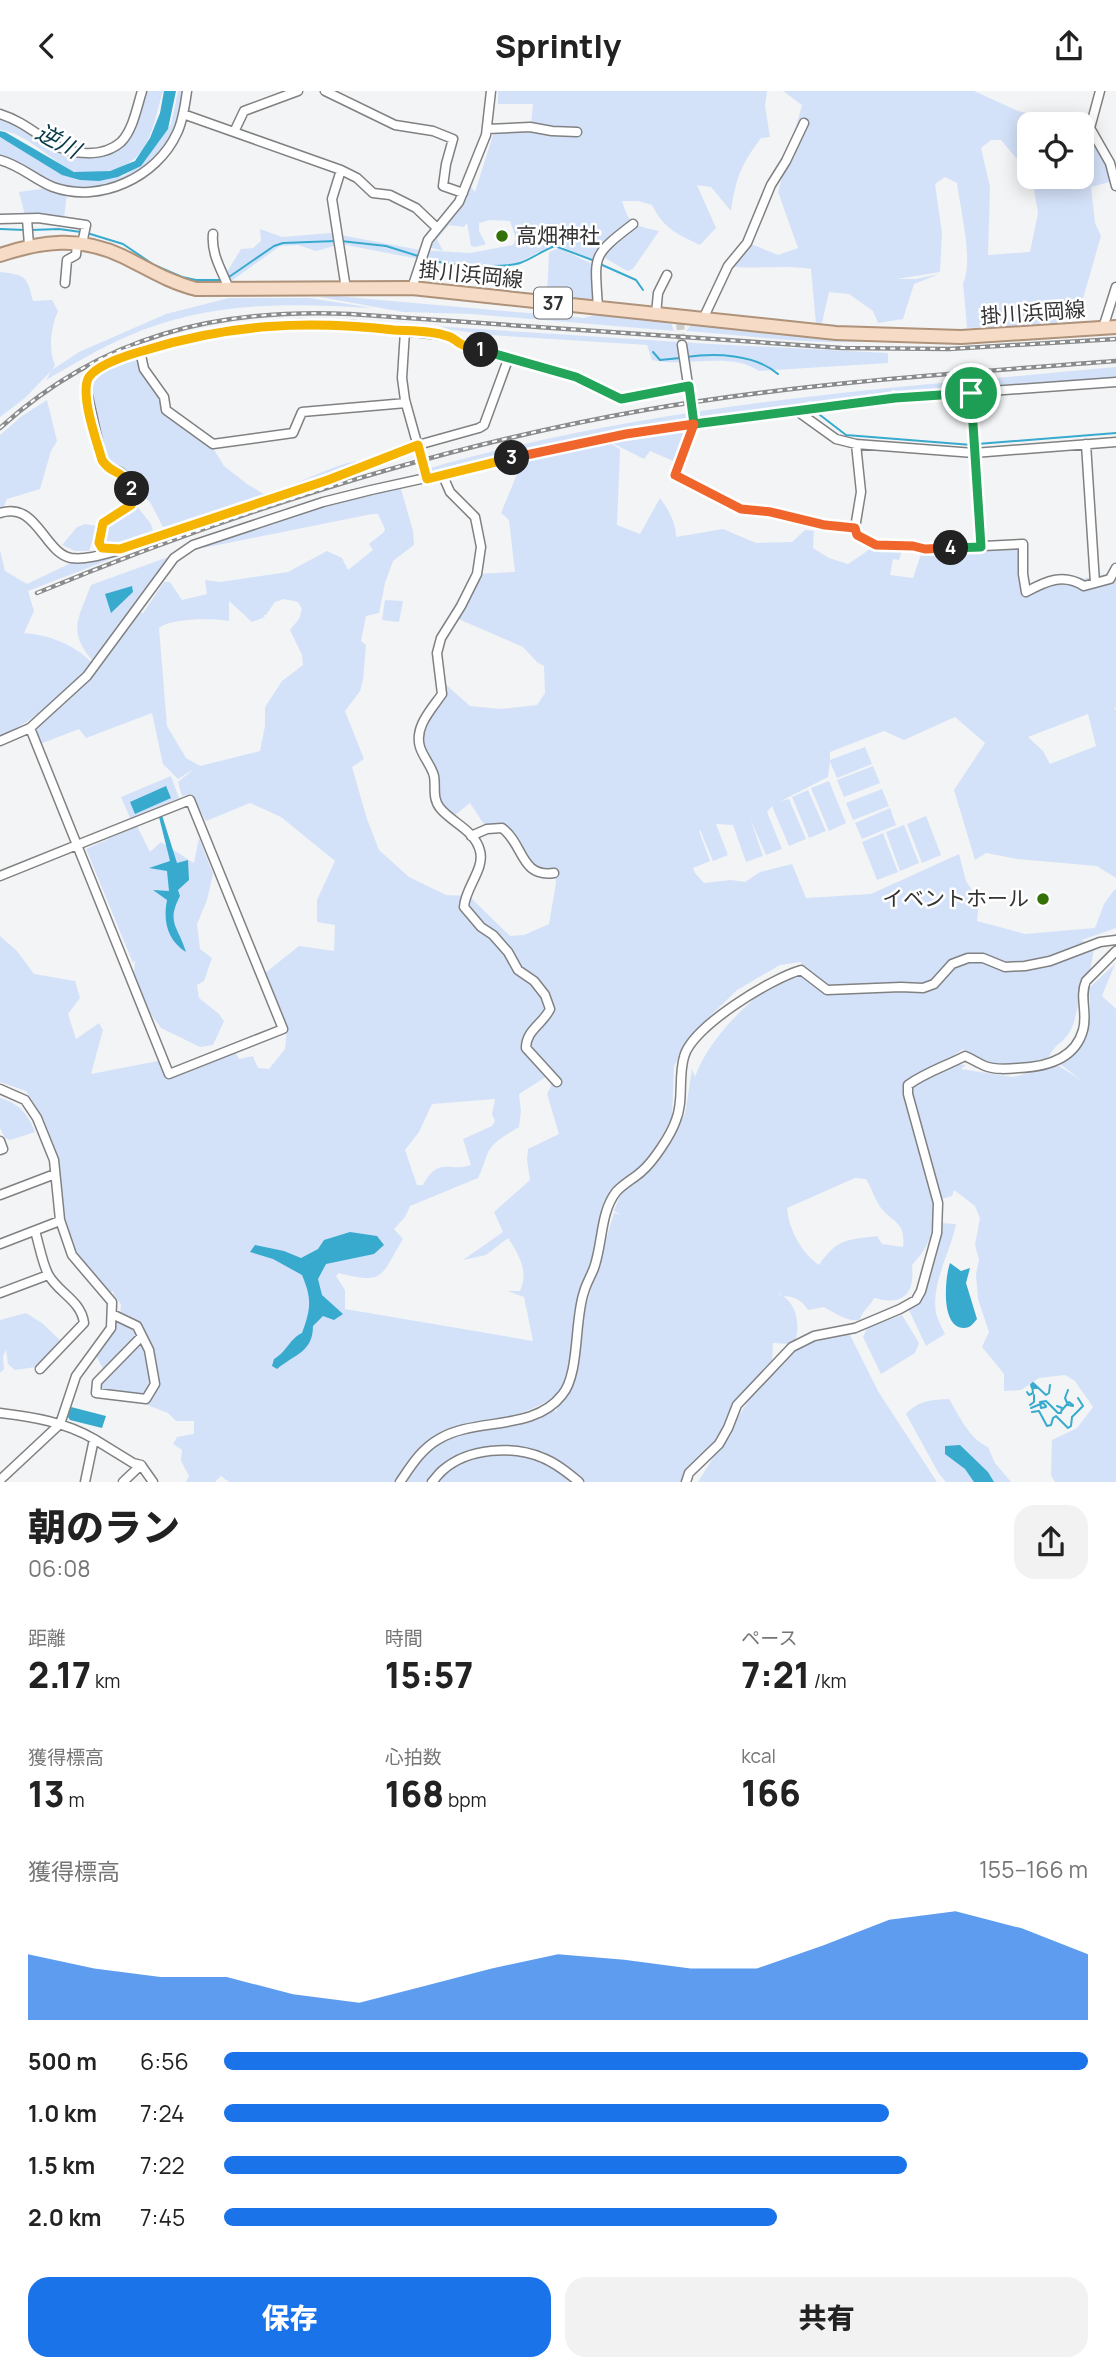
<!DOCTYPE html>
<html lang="ja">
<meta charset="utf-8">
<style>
body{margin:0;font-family:Manrope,"Noto Sans JP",sans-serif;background:#f2f2f2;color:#222;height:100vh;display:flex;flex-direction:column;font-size:26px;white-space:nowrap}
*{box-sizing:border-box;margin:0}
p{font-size:23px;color:#767676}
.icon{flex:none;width:38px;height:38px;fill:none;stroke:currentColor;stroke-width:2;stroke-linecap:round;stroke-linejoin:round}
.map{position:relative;height:1391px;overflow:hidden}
.details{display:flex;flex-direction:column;background:#fff;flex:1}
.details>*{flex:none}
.controls{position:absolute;left:1017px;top:21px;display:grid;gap:14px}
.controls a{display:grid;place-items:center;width:77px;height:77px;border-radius:14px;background:#fff;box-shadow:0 4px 18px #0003;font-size:35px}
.pin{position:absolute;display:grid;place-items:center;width:60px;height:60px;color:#fff;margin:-30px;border:4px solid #fff;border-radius:50%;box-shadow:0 2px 7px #0007}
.km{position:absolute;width:35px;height:35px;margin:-18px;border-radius:50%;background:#222;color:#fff;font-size:19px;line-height:35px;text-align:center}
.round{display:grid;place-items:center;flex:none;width:74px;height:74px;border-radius:21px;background:#f2f2f2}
.headline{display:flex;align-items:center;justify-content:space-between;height:119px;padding:0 28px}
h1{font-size:38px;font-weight:800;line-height:52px}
.metrics{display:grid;grid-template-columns:repeat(3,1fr);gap:10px;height:119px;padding:7px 28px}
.metrics div{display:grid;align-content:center}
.metrics b{font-size:35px;font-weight:800}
.metrics small{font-size:19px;font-weight:400}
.metrics p{font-size:19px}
.chart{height:196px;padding:14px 28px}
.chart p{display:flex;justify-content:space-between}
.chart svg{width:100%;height:126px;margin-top:7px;fill:#1a73e8;opacity:.7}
.button{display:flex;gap:14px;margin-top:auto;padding:14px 28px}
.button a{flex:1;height:80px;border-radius:21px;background:#1a73e8;color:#fff;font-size:28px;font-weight:800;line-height:80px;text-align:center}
.button a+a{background:#f2f2f2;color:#222}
ul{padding:0 28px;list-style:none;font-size:23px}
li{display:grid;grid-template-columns:112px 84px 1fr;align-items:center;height:52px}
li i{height:18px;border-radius:9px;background:#1a73e8}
header{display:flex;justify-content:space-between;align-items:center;height:91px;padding:0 28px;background:#fff;font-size:32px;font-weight:800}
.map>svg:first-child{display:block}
.green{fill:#d4e2f9;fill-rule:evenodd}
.water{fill:#38aace}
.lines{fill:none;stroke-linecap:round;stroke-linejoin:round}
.stream{stroke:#38aace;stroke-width:2}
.minor-tunnel{stroke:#cdcdce;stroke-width:8;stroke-dasharray:8 4;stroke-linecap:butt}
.minor-casing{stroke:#808182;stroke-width:11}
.primary-casing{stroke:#ae927a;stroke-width:16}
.minor{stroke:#fff;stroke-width:8}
.primary{stroke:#f6dcc6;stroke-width:12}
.rail-casing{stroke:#8a8b8c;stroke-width:4.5}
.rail{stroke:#fff;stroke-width:2;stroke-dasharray:5;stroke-linecap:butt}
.split-1-casing{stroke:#fff;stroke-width:14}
.split-2-casing{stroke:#fff;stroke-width:14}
.split-3-casing{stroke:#fff;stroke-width:14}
.split-4-casing{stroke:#fff;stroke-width:14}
.split-5-casing{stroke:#fff;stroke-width:14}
.split-1{stroke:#22a559;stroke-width:9}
.split-2{stroke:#f5b400;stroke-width:9}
.split-3{stroke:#f5b400;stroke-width:9}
.split-4{stroke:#f0652b;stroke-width:9}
.split-5{stroke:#22a559;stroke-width:9}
.poi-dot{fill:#347208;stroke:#fff;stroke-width:2.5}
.labels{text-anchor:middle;stroke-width:5;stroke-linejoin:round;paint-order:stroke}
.shield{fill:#fff;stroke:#707071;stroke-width:2}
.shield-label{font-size:19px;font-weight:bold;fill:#333334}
.poi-label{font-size:21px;fill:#333334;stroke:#fff;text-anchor:start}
.street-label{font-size:21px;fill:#333334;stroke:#fff}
.water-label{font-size:23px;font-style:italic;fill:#063948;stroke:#fff}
</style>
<header><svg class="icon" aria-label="back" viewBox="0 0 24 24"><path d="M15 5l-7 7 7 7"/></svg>Sprintly<svg class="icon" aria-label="share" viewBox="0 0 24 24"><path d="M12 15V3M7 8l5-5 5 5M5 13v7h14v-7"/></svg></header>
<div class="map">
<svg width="1116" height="1391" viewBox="0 0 1116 1391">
<rect width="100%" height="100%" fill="#f3f4f5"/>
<path class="green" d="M147,0H163C151,41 149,77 98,81C90,82 78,83 71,79C49,68 26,42 0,39V25L69,64H99L127,50L136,37Z
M178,0H184L172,50L142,81L106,97L70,99L52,94L0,67V47L10,51L63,84L93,89L124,85L143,71L171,33Z
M498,0H767L765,15L770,46L761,47C741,74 736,86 731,120L711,96L697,94L716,137L700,154C677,143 664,138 652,114L638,110H622C630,135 634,134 659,140L633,178L627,180L595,161L597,164L595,169L555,153L519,171L520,174H495L491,178L465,177L341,153L316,160L298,154L280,155L230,191L227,181L241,158L253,157L261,150L260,138L282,146L330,142L420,159L470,162L513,154L516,148L510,130L490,129L479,132V140L486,153L476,156L471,155L467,132L464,136L449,134L437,148L443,160L429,156L459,120L471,96L475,101L493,44L516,33H531L533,13H498Z
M783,0H974L1018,20L1073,33H1029V76L1017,68L1001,49H991L981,57L990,96L988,164L1030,161L1038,122L1032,86H1082V35L1090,37L1116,89L1091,96L1095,132L1101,145L1080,218L1062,224L1043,210L1062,233L967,237L963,192C974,171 960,117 957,92L945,86L935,93L942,142L940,181L897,188H916L939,183L914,193L903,228L878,232L873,220L849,203L829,201L822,232L816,233L811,178C783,173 755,179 728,175L751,153L778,164L798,157L778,101L802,14Z
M47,97L67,103L64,127L25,124L19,101Z
M559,157L592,173L595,178V213L547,207L549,161Z
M0,181C26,184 27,185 33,210L52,209L58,220C51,236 48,258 55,274L52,279L79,261L166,223L229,207H309L373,217C287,212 206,210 126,246C98,258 72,274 46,289L51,280L25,307L0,326Z
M336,205L584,227L599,223L671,231L674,240L471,223L403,221L320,206Z
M417,234L711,253L888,262V272L759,280C730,260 684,277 652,269L647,254L490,244Z
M691,234L881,249C817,256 750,244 686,240Z
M137,262L164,306L166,319L213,357L224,375L247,393L264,403C296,395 324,377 356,370L368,380L159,443L158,438L163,436L150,411L108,375L86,307L89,287L112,277Z
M1116,276V288L899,304L895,299H892V304L816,313L810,310L800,317L702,328L698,324L690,325L686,331L640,336L431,384L427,378C591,331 761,309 930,293C992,288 1054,281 1116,276Z
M47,309L57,350L51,360L40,398L7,408L0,424V344L22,325Z
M691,340L678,372L650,360L644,368L610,351Z
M608,351L620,358L617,434L640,443L660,407C668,418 676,431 676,446L723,438L756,452L792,451L805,439L814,440L813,457L829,467L848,473L873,456L902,459L899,469L893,468L890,484L913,487L921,463L1019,457L1024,503L1050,494L1116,481V616L1114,618L1116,619V787L1097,775L1017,768L986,762L975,769L954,699L985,652L955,626L904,649L884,640L830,661V669L865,656L872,673L837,687L830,671L828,686L781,710L789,708L806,748L789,755L772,715L767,721L782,758L766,764L750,727L763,765L746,771L733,734L716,733L728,764L713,770L700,739L699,740L710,770L693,777L695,782L704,792L731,789L745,791L760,781L792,773L806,807L871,803L959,763L966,790L979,810L977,830L1025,843L1095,837L1104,813L1114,799H1116V837L1082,849L1094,858C1092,876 1086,890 1080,907C1076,920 1076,933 1067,945C1060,953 1053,956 1049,966C1012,976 996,978 963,958L942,973L904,992C917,1030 941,1103 931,1142C928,1155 921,1164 912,1174C915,1203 903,1215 874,1207C870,1216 863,1218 860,1229C847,1231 835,1222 824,1216L808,1219C802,1209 794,1205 782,1205L779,1201L780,1204C796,1210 800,1233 796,1248L790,1253L773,1252L772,1273L731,1317C728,1346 704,1365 685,1384L684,1391H582L579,1387L581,1391H400C410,1376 421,1358 437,1350C466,1334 503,1332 534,1323L536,1325L551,1317L556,1321L562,1297C540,1325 479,1332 446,1338C421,1350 410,1368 396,1391H229L221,1385L215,1391H186L189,1385L181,1370L182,1359L173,1353L177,1346L194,1343V1330H176L168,1322L147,1314L155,1290L145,1250L135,1234L120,1227L121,1213L113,1203L114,1200L109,1202L75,1164L70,1153L59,1099L57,1070L44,1029L26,1000L0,991V845L17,860L34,883L75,890L80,907L68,923L76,948L99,932L103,939L91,983L158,970L170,984L234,959L239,968L253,965L258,977L269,978L285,958L287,939L265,882L299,855L334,860L335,834L317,831V809L335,770L281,726L250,712L206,730L191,703L182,705L178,691L194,678L178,688L163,673L152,622L86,647L79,638L40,653L32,642L97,576L137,522H143L164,491H170L182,509L207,503L205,489L220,491L288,481L327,460L342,467L348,479L373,459L369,453L384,441L385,438L378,423H372L203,457L215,449L332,411L401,398L413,440L414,454L393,470L385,492L379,522L366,525L361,550L366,554L363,589L360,600L345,620L364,668L352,676L367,728L379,759L409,786L446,804L469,805L510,845L524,844L549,833L556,792L554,777L531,779L515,752L502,737L487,738L470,712L455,724H448L440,717L435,707L433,683L420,656V636L442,603L444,592L470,615L501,618L537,614L545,602L544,575L537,571L523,556L456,527L477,483L515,481L509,429L501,422L522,371ZM284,508L298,511L302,518L299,528L290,539L302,564L303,574L282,590L265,616V635L260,660L200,675L186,667L167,635L159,537C171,527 213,527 229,530V510L252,531L265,526L263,524H266L275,511ZM1088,623L1096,655L1050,673L1043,660L1028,646ZM801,871L806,882C785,884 769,895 753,906V909C730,929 705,957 695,986L692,978L685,1023L654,1075L622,1099L614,1120L621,1124L614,1122L570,1268L582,1207L599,1144L610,1112L623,1095L649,1073L654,1058L672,1027L674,975L692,943L737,899L780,874ZM549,984L551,995L547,1003L559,1043L528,1058L527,1069L530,1089L494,1121L503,1141L463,1169L486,1164L508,1147C519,1164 529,1180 520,1200H507L524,1206L533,1250L345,1218V1199L336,1185L339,1182C386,1194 380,1185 403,1148L394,1138L405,1126L410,1115L478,1087C482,1079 484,1072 487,1064C492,1050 508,1043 519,1036L521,1020L519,1003ZM495,1008L492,1023L495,1030L492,1035L463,1048L471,1074C450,1082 439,1064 423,1094H417L405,1059L419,1041L432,1013ZM855,1087L866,1088C871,1096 874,1106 879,1114C891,1132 906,1129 903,1156L882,1153L877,1145C848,1149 837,1147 819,1174C801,1161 789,1139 787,1117Z
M133,410L151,433L155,447L120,459L102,457L99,450L103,432Z
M85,433L97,435L89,460H75L62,454L77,436Z
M160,449L28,500L34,520L24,542C49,544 74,553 92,572C64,601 38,629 0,645V459L5,480L27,493L73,471Z
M171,465L164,475L92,569C67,540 79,526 91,494Z
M385,509L403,510L399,531L382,529Z
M873,675L880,692L844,706L837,689Z
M171,685L179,707L130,727L121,706Z
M829,690L846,732L829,740L811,697Z
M882,698L889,715L853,729L846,712Z
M808,699L826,740L809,747L792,706Z
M890,717L896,734L862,748L855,732Z
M926,725L941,764L922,772L907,733Z
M904,734L919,772L900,780L886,741Z
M137,735L150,761L161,751L194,772L199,747L213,783L207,809L197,833L200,858L212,867L204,890L197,894L199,907L219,923L224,930L213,954L200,956L161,937L150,922L134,884L135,869L133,872L86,758Z
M883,742L898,781L877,789L862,751Z
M1115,873L1102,905L1116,918V1391H1055L1051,1384L1052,1349L1077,1337L1093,1316L1075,1290L1065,1284L1039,1287L1021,1299L1004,1300V1283L982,1256L989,1241L978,1208L976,1183L979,1169L975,1154L980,1127L975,1115L954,1099L952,1105L942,1108L911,997L914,993L958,973L966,974L961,978L1013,986L1059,975L1081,989L1060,973C1092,957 1091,929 1089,897Z
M0,1007C19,1012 28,1023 35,1041L10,1049L5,1047L0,1037Z
M941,1132L956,1133C950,1163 931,1192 936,1222C938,1229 942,1237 945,1243L926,1255L908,1217L916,1208L941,1141Z
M26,1222L42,1232L61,1250L43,1275L15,1279L8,1273L6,1259L3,1265L4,1278L0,1282V1229Z
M902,1224L919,1252L915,1262L881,1283L863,1246L867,1237Z
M113,1227L136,1237L141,1248L152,1292L145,1306L96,1302L104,1279L94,1262Z
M849,1242L878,1300L937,1391H698L750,1307L796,1258L822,1246Z
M949,1308C959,1324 969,1348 988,1356L995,1372L1011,1391H946L939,1383L906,1323C919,1309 931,1309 949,1308Z"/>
<path class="water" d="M164,0H176L168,38L141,75L118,86L99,90L80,89L62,84L0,46V40L5,41L74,81L110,80L135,70L150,47L160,22Z
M132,495L133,501L111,522L105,503Z
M166,695L171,707L135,723L130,711Z
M161,721L177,772L188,769L189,789L178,799L180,805C166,832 178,835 186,861C167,849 163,830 167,809L153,799L169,800L167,780L149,777L170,770L158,722Z
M350,1141L377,1145L384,1154L374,1163L326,1173L318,1188L322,1204L343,1223L334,1229L323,1225L313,1235C313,1261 295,1263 277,1278L272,1275L274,1268C288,1260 288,1249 302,1242C311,1217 312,1208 302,1184L273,1168L250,1161L255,1154L284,1160L301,1167L318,1158L324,1149Z
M950,1172L961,1180L970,1177L966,1192L977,1228C973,1233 970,1237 964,1237C940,1237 945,1186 950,1172Z
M71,1316L106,1325L102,1337L70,1329L68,1326Z
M960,1354L988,1381L994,1391H974L965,1378L945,1363V1355Z"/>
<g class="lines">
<path class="stream" d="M0,138L25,139
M31,139L59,138L81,141
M87,142L123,153L154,174L182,186L196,189H221
M341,150L386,155L418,165
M426,168C446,174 501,178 520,172C532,168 543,159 555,155L595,170
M600,173L636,189L643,199
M229,186L274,155L283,152L336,150
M653,261L660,269L680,267
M686,266C715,262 755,263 778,283
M820,324L846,344L972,354
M977,353L1116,342
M1068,1299L1065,1307L1068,1314L1073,1315
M1027,1301L1029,1304L1033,1302L1032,1294L1037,1297H1032L1031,1294L1033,1292L1046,1304L1049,1302L1050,1294
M1030,1314L1034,1311V1304
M1046,1316L1041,1317L1040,1311L1046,1310L1058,1322H1061L1062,1317L1057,1315
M1031,1317L1043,1312L1046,1315
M1062,1319L1069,1311L1073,1314
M1032,1321L1039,1320L1047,1335L1051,1334L1053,1327L1056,1325L1068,1337L1071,1335L1072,1326L1083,1315L1078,1307"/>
<path class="minor-tunnel" d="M680,231L682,254"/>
<defs>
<path id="minor" d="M325,0L395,34L433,40L453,48L446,73L443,95L463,102
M1100,0L1090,37L1110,72L1116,95
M0,23C20,29 35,42 53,53C72,64 103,67 121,51C133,39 137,16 142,0
M183,23L341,79L357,87L373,102L390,104L416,117L437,137
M487,38L530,36L552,40L577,41
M234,41L244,20L298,0
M0,69C20,74 35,89 53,96C100,113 157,86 177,42C183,30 185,14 187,0
M341,79L332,108L346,198
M0,128L38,127L86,134L82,153
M27,128L29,154
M213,143C211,164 222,179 229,198
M65,192L67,169L76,164L77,153
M412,197L428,149L459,111L486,44L491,0
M598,217C595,164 590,166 633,133
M656,223L658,202L667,184
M703,228L728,175L747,152L771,94L786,70L804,32
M1103,237L1116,196
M405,240L402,287L405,309L427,388
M682,254L694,333L675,384L741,418L771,421L825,434L855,437
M140,260L144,278L164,306L166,319L213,353L293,342L302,321L406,312
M971,302L981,456
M797,320L895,307L1116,291
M856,353L861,401L855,437L857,444L876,454L913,455L925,458L1023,453V483L1026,501C1046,490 1063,482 1084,495L1110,488L1116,477
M1086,353L1095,492
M443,385L450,401L475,426L481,456L477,483L461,515L441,547L437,562L442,603C431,619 414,636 420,656C423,666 431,674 434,685C436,696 432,707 440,717C452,732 475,739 480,760C485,778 465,797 464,816L481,836L493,844L508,861L518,879L534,890L545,904L550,918C543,933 526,939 526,957L557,991
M0,422C37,410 44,462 71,467C87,469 105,463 120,459L328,389L418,354L479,337L484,334L509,266
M120,459L102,457L98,452L103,432L131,413L136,405C132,397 128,386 120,381C111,377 107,378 102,369L86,296L89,287L95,280L117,269L167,252L261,235L302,233L353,234L448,245L465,255L576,286L621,308L689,295
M0,650L30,637L87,585L174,467L193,454L323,411L371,399L626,343L797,320L836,348L856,353L974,362L1116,351
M190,709L283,938L169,983L77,754Z
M471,745L487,738L502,737C524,753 520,787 554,782
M0,785L77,754L30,637
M0,998L25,1009L37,1027L54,1069L60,1129L72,1164L112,1211L111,1237L76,1285L60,1333L0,1389
M0,1050L3,1058L0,1059
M0,1104L55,1083
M35,1140C39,1153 42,1171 48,1183C58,1202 81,1209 84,1232L40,1278
M0,1153L57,1131
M0,1202L48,1184
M112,1223L137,1235L149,1259L155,1293L146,1308L96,1302L97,1291L142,1245
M0,1322C33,1326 65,1331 94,1348L85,1391
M94,1348L133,1372L141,1374
M123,1391L141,1374L153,1391
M400,1391C411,1375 421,1358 439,1348C475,1326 533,1341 562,1304C580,1283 574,1229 584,1201C586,1193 591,1185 594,1177C603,1152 600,1122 616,1101C623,1093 633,1088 641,1081C653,1071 671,1044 676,1029C684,1010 678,986 684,966C691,936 772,887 801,879L827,899L901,896L923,897L934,893L952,873L968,867H983L1005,876L1025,875L1050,870L1100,851L1116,849
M432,1391C436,1387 439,1382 443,1379C468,1357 513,1354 543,1367C556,1372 568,1382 579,1391
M686,1391L689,1382L719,1353L728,1337L737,1314L792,1256L814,1245L855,1237L900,1218L916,1209L921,1200L937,1142L938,1112L908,1003V994C926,981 946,975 965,965C972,968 978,972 985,975C995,979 1007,978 1018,977C1045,976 1075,969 1083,939C1088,922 1079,906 1086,890L1116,860"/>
<path id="primary" d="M0,164C42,150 80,145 122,165C147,177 168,191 196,198L412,197L836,242L961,246L1116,236"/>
</defs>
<use href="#minor" class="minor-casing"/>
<use href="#primary" class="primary-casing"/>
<use href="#minor" class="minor"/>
<use href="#primary" class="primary"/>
<defs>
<path id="rail" d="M0,337C102,245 215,217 350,223L842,257L949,258L1116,248
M37,502C234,421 435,356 645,319C800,292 958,282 1116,270"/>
</defs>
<use href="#rail" class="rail-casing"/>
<use href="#rail" class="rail"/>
</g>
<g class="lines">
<defs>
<path id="split-1" d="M481,259L576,286L621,308L689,295L694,333L895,307L971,302"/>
<path id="split-2" d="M132,398C121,376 112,385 102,369C97,351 79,302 89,286C98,273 131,263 146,259C230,233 307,229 394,239C410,240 431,239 447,245C452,246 456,250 461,253C467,256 474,257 481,259"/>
<path id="split-3" d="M132,398L136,405L131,414L103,432L99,452L102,457L120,458L328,389L418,354L427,388L512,367"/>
<path id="split-4" d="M512,367L626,343L694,333L675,384L741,418L771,421L825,434L855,437L857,444L876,454L913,455L925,458L951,457"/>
<path id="split-5" d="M951,457L981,456L971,302"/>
</defs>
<use href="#split-1" class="split-1-casing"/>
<use href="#split-2" class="split-2-casing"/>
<use href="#split-3" class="split-3-casing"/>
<use href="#split-4" class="split-4-casing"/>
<use href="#split-5" class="split-5-casing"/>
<use href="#split-1" class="split-1"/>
<use href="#split-2" class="split-2"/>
<use href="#split-3" class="split-3"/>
<use href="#split-4" class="split-4"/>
<use href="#split-5" class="split-5"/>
</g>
<g class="poi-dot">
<circle cx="502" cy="145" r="7"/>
<circle cx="1043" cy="808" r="7"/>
</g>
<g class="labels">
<rect class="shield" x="534" y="196.5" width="38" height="31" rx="5"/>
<g class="shield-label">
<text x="553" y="219">37</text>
</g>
<g class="poi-label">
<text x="516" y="152">高畑神社</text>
<text x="1029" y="815" text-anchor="end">イベントホール</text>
</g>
<g class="street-label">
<text transform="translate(471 184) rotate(6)" y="7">掛川浜岡線</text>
<text transform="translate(1033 222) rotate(-4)" y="7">掛川浜岡線</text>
</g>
<g class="water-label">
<text transform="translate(58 50) rotate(28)" y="8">逆川</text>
</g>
</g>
</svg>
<div class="controls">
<a><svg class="icon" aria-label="locate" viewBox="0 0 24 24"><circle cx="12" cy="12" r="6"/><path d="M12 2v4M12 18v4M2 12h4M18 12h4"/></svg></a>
</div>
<div class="pin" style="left:971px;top:302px;background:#1e9e55"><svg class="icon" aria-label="arrive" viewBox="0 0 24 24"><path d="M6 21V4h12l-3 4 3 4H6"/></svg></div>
<b class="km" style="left:481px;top:259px">1</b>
<b class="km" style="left:132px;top:398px">2</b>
<b class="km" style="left:512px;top:367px">3</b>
<b class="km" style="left:951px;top:457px">4</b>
</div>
<section class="details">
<div class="headline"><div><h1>朝のラン</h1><p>06:08</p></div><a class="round"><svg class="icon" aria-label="share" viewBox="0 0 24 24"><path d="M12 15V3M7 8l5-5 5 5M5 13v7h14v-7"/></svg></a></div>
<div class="metrics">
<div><p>距離</p><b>2.17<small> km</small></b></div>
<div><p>時間</p><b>15:57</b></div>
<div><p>ペース</p><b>7:21<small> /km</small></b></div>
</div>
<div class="metrics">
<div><p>獲得標高</p><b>13<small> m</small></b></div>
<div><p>心拍数</p><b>168<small> bpm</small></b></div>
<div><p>kcal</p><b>166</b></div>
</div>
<div class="chart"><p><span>獲得標高</span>155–166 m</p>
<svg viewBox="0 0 160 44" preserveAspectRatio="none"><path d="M0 44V21L10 26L20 29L30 29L40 35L50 38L60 32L70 26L80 21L90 23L100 26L110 26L120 18L130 9L140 6L150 12L160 21V44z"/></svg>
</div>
<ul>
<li><b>500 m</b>6:56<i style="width:100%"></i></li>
<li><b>1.0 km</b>7:24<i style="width:77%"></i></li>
<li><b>1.5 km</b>7:22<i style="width:79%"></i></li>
<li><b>2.0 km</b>7:45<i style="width:64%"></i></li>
</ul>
<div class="button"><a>保存</a><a>共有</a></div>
</section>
